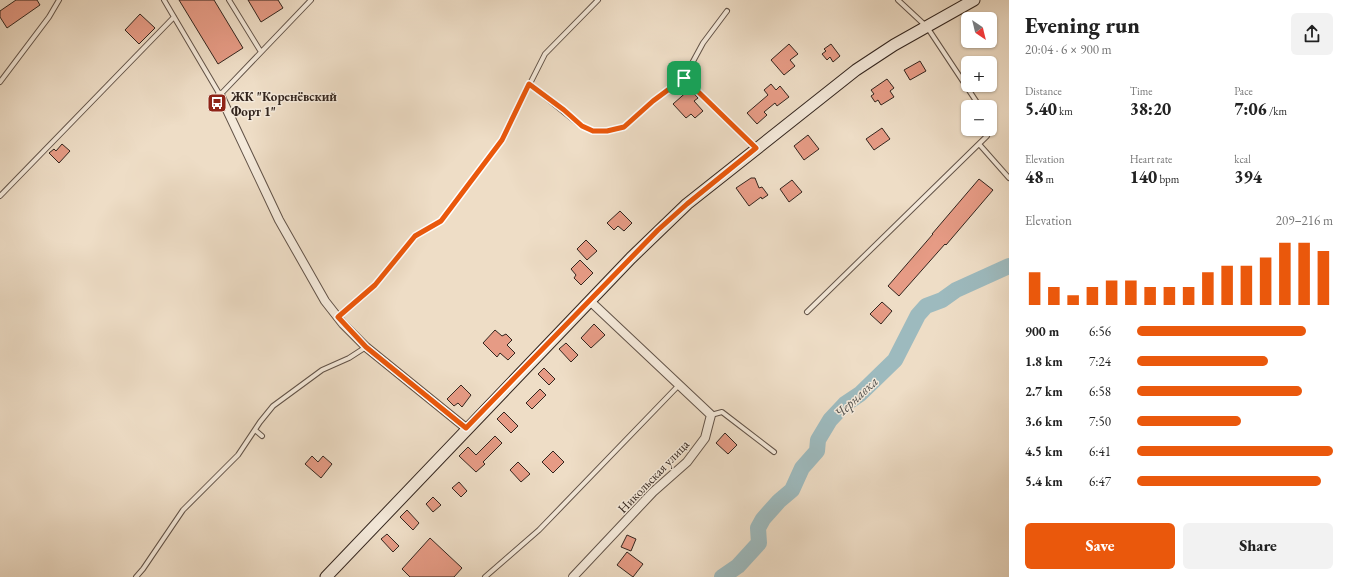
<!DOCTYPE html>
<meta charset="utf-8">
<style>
body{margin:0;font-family:"EB Garamond",serif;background:#f2f2f2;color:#222;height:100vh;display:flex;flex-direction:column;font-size:15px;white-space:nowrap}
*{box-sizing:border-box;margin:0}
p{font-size:13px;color:#767676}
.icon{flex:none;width:22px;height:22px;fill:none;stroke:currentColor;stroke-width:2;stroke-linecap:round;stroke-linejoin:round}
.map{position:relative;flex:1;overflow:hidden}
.details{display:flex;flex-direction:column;background:#fff;width:340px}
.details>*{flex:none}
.needle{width:26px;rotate:145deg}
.fabs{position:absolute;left:961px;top:12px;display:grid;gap:8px}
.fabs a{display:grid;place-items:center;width:36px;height:36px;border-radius:6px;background:#fff;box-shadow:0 1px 3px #0004;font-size:20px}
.pin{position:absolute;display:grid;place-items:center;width:34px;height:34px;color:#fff;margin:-17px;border-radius:8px;box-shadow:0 2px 6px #0006}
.round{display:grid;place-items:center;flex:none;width:42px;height:42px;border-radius:6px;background:#f2f2f2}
.overview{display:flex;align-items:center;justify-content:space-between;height:68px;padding:0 16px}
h1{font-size:22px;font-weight:800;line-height:30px}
.metrics{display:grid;grid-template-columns:repeat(3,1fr);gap:6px;height:68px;padding:4px 16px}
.metrics div{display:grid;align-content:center}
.metrics b{font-size:17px;font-weight:800}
.metrics small{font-size:11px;font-weight:400}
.metrics p{font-size:11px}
.chart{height:112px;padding:8px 16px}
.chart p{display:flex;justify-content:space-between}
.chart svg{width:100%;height:72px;margin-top:4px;stroke:#ea580c;stroke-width:6}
.button{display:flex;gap:8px;margin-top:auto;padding:8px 16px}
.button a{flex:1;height:46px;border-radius:6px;background:#ea580c;color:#fff;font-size:16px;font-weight:800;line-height:46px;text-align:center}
.button a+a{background:#f2f2f2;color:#222}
ul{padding:0 16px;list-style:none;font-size:13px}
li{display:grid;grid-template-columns:64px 48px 1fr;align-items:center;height:30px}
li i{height:10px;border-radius:5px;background:#ea580c}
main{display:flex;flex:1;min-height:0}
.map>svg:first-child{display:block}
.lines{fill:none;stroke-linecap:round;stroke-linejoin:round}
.river{stroke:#9dbabe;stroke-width:16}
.building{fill:#e69b85;stroke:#33251e}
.lane-casing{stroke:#625348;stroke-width:6}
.street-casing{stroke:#625348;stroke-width:10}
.secondary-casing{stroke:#33251e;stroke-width:13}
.lane{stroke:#f4e9da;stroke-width:4}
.street{stroke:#f4e9da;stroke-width:8}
.secondary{stroke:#f4e9da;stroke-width:11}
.route-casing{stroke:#fff;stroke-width:8}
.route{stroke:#ea580c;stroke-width:5}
.labels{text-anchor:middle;stroke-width:3;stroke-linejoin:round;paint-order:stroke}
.poi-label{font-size:13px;font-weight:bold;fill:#33251e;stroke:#f4e9da;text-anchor:start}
.street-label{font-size:13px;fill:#33251e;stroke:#f4e9da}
.water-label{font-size:14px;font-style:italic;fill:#53524e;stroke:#f4e9da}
</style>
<main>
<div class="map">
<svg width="1009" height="577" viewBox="0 0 1009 577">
<rect width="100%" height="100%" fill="#eeddc6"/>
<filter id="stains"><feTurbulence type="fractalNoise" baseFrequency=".005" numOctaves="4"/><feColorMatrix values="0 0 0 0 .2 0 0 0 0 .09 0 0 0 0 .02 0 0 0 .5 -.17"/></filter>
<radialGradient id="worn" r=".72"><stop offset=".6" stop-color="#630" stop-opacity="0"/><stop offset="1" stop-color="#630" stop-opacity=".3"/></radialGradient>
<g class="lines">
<path class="river" d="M722,577L738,566L759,543L758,528L763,519L779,501L792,490L802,468L817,451L818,440L830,420L845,404L860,394L895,360L918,315L926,306L942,300L956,290L1009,266"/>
</g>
<path class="building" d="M16,0H37L40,5L7,28L0,17V11Z
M179,0H214L243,48L218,64Z
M248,0H278L283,8L261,22Z
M140,14L155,28L139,44L125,30Z
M789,44L798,54L790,60L795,66L784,75L771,60Z
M831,44L840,56L833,62L830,57L827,60L822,54L826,51L824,49Z
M920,61L926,71L910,80L904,70Z
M887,79L894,88L890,91L894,97L881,105L878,100L875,102L871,96L874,94L871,90Z
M771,84L776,90L780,86L789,97L777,106L775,103L764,112L767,115L757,124L747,113L768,95L764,90Z
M690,89L698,98L694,101L703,111L695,118L691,114L686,118L673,104Z
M882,128L890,139L874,150L866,139Z
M808,135L819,149L804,160L794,146Z
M62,144L70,151L59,163L49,153L54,149L56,151Z
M751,178H755L759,188L762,187L768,195L762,199L761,197L749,206L736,188Z
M979,179L993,190L946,245L945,244L899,296L888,286L933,234H932Z
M792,180L802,192L789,202L780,189Z
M620,211L632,223L624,231L618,226L614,230L607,223Z
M586,240L597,251L587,260L577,249Z
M580,260L593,273L581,285L574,278L576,275L571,269Z
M882,302L892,311L881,324L870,314Z
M594,324L605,335L591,348L581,338Z
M495,330L502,336L506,334L512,340L507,345L515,353L508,360L500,353L497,357L483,343Z
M566,343L578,355L571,362L559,349Z
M544,368L555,379L549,385L538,374Z
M461,385L471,395L462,407L458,403L454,406L447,399Z
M540,389L546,395L532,409L526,403Z
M504,412L518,426L511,433L497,419Z
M725,433L737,445L728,454L716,443Z
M495,436L502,443L483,462L485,464L476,472L459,456L468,447L476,455Z
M553,451L564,462L553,473L542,462Z
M312,456L318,462L323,456L332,464L321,478L305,464Z
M518,462L530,474L521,482L510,470Z
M459,482L467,491L461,497L452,488Z
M433,497L441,505L433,512L426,504Z
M407,510L419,523L413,530L400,517Z
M387,534L399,546L393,552L381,539Z
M627,535L636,539L631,551L621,547Z
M430,538L462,568L454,577H410L402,569Z
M627,552L643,564L633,577L617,565Z"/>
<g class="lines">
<defs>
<path id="lane" d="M164,0L220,95L311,0
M229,0L261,52
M898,0L927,27L980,107
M684,78L756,148
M0,82L49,17L59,0
M529,84L581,126L593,131H607L624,127L653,101L684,78L703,43L727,11
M979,144L1009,178
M0,196L174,17
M807,312L987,136L990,129
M338,317L375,285L415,236L441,221L502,139L545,54L598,0
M711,415L722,412L774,452
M255,430L262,436
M136,577L143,569L183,510L238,455L260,422L273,406L322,370L349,358L366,347
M485,577L539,530L679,385"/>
<path id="street" d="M220,95L279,220L325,301L343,324L366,347L466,428
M573,577L653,492L687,462L705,438L711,415L590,301"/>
<path id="secondary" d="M326,577L631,258L687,204L856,70L894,45L974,0"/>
</defs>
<use href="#lane" class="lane-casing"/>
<use href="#street" class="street-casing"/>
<use href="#secondary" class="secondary-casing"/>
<use href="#lane" class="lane"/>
<use href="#street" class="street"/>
<use href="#secondary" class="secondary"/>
</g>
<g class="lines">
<defs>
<path id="route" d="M684,78L756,148L687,204L658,230L466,428L366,347L338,317L375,285L415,236L441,221L502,140L529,84L564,110L582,126L593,131H607L624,127L653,101Z"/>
</defs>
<use href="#route" class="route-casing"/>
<use href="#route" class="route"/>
</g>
<defs>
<symbol id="bus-square" viewBox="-11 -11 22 22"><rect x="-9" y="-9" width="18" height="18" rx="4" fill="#8f2418" stroke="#f4e9da"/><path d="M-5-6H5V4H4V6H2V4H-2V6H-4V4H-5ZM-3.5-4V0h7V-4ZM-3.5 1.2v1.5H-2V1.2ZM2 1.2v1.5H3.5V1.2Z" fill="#fff"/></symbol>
</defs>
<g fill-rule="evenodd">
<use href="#bus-square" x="206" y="92" width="22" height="22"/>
</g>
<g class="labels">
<g class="poi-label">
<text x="231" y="101">ЖК "Коренёвский<tspan x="231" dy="15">Форт 1"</tspan></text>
</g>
<g class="street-label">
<text transform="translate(653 476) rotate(-46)" y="5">Никольская улица</text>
</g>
<g class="water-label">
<text transform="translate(856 397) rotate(-43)" y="5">Чернавка</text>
</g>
</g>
<rect width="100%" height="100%" filter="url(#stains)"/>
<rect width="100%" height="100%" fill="url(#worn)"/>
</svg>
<div class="fabs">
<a><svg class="needle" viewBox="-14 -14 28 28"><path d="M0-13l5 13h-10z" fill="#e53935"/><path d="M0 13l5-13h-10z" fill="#767676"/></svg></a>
<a>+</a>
<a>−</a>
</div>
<div class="pin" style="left:684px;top:78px;background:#1e9e55"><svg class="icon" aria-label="arrive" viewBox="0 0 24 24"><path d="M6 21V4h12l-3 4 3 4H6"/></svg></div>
</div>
<section class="details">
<div class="overview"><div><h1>Evening run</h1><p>20:04 · 6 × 900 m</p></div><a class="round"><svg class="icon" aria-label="share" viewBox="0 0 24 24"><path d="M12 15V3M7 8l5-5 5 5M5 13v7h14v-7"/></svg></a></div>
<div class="metrics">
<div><p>Distance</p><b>5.40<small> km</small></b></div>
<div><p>Time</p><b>38:20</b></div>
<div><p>Pace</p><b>7:06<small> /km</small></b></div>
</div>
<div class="metrics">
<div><p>Elevation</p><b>48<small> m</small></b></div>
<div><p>Heart rate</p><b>140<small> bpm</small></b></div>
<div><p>kcal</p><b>394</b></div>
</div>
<div class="chart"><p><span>Elevation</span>209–216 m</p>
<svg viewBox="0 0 160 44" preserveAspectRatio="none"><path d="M5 44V24M15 44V33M25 44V38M35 44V33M45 44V29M55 44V29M65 44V33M75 44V33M85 44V33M95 44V24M105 44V20M115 44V20M125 44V15M135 44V6M145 44V6M155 44V11"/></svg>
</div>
<ul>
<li><b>900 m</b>6:56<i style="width:86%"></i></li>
<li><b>1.8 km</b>7:24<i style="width:67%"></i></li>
<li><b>2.7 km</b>6:58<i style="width:84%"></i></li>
<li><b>3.6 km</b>7:50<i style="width:53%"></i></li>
<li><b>4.5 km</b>6:41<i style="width:100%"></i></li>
<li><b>5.4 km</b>6:47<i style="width:94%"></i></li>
</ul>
<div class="button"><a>Save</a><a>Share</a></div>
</section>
</main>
